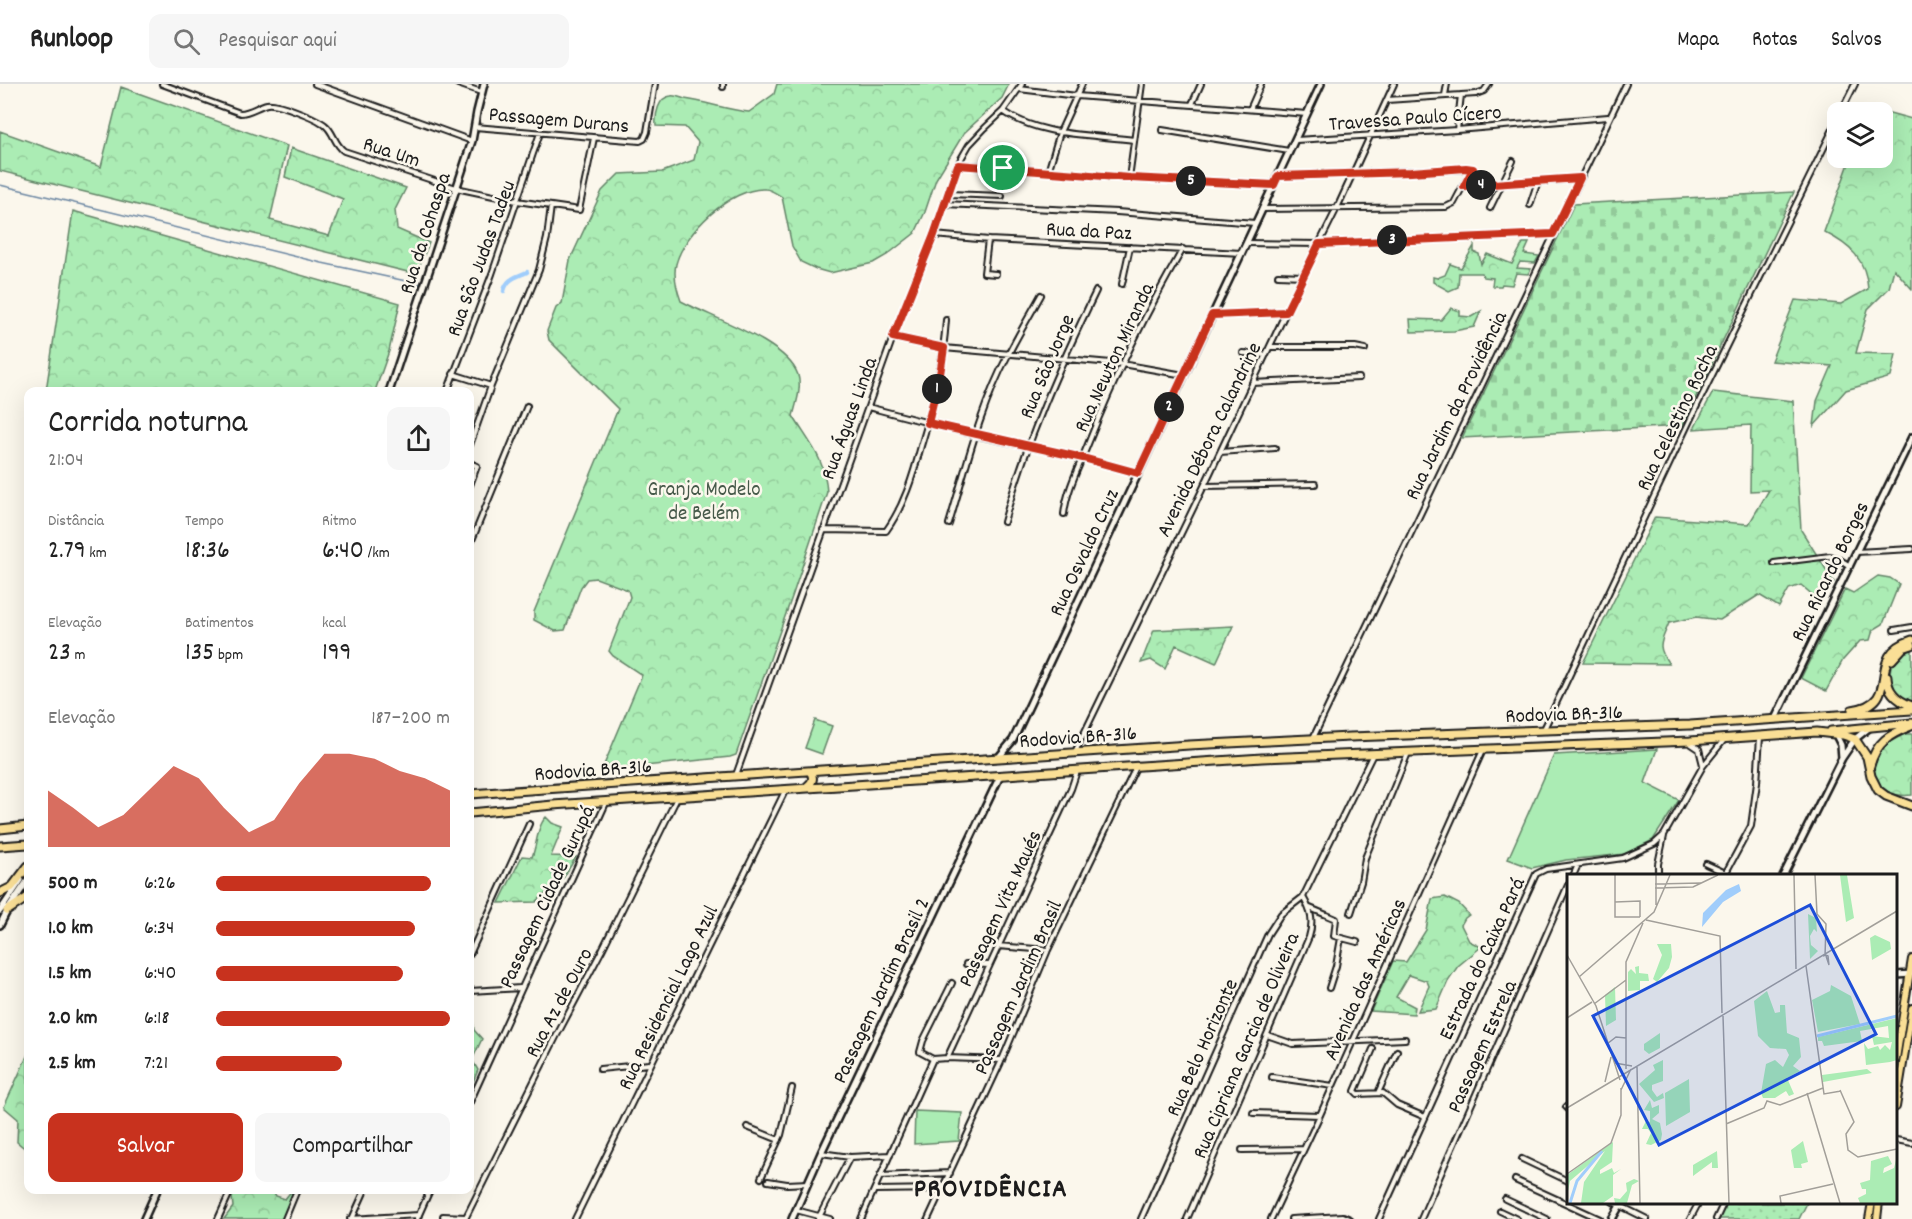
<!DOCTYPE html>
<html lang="pt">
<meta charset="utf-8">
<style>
body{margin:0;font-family:Dekko,sans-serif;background:#f6f6f6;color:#222;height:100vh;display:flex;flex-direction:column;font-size:22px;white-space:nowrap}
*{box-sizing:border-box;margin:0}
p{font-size:20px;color:#767676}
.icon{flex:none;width:33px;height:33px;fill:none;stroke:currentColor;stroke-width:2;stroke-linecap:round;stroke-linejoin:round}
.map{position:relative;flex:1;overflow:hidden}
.details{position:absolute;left:24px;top:303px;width:450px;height:807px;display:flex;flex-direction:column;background:#fff;border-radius:12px;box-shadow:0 6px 24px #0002}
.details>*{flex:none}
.controls{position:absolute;left:1827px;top:18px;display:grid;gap:12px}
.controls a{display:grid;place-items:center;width:66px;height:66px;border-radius:12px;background:#fff;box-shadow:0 6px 24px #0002;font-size:30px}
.pin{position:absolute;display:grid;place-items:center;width:51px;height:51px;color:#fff;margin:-26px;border:3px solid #fff;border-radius:50%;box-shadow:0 2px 6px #0007}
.km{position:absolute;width:30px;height:30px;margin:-15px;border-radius:50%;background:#222;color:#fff;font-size:16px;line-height:30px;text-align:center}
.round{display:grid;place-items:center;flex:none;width:63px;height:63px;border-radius:12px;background:#f6f6f6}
.headline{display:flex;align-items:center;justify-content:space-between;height:102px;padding:0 24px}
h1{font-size:33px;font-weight:600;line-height:45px}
.figures{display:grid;grid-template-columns:repeat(3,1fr);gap:9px;height:102px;padding:6px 24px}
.figures div{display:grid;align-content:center}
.figures b{font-size:26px;font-weight:600}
.figures small{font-size:16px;font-weight:400}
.figures p{font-size:16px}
.chart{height:168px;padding:12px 24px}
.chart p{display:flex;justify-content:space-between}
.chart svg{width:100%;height:108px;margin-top:6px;fill:#c8321e;opacity:.7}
.cta{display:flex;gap:12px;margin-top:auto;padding:12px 24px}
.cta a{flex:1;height:69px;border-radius:12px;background:#c8321e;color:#fff;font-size:24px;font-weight:600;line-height:69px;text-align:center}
.cta a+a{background:#f6f6f6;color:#222}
ul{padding:0 24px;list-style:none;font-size:20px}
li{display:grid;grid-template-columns:96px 72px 1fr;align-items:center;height:45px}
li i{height:15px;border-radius:8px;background:#c8321e}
header{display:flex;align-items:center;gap:36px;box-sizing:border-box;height:84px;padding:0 30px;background:#fff;border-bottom:2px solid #e0e0e0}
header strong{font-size:28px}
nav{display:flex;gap:33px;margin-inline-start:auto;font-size:21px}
.search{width:420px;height:54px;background:#f6f6f6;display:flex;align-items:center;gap:15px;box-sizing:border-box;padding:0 21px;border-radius:12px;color:#767676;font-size:22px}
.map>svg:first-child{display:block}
.grass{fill:url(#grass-dots);stroke:#648468;stroke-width:1.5}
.forest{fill:url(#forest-crowns);stroke:#648468;stroke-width:1.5}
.cemetery{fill:url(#cemetery-stones);stroke:#648468;stroke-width:1.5}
.green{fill:#abecb4;stroke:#648468;stroke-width:1.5}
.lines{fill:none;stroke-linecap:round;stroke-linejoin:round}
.stream{stroke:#6b86a2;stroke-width:1.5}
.canal{stroke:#a0cdfb;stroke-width:4.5}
.street-casing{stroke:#1c1c1c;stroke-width:8}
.secondary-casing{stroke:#1c1c1c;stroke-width:10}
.primary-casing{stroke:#1c1c1c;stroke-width:10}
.highway-casing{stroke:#1c1c1c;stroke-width:11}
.street{stroke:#fbf7ec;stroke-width:4}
.secondary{stroke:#fbf7ec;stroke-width:5}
.primary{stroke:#fadf96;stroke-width:6}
.highway{stroke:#fadf96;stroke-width:7}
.route-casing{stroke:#fff;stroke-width:12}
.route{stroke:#c8321e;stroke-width:8}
.labels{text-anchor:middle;stroke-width:5;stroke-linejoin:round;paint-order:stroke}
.street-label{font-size:21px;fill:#1c1c1c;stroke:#fbf7ec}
.park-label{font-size:21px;fill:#475a4a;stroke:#fbf7ec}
.district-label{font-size:27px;font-weight:bold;letter-spacing:1.5px;fill:#1c1c1c;stroke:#fbf7ec}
.inset-river{fill:none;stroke:#a0cdfb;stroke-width:3}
.inset-road{fill:none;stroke:#a29f99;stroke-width:1.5}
.view{fill:#1d4ed8;fill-opacity:0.15;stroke:#1d4ed8;stroke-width:3}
.inset-edge{fill:none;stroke:#1c1c1c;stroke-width:3}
</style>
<header>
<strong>Runloop</strong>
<div class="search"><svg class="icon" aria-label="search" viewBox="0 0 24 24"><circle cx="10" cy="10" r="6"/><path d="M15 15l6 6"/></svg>Pesquisar aqui</div>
<nav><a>Mapa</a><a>Rotas</a><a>Salvos</a></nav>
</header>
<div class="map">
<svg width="1912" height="1135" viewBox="0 0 1912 1135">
<defs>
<pattern id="grass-dots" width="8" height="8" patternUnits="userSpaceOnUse" patternTransform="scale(1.5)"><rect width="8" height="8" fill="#abecb4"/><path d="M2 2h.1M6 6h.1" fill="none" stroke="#93ca9a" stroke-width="1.8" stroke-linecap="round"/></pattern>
<pattern id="forest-crowns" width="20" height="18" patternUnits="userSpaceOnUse" patternTransform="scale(1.5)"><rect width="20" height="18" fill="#abecb4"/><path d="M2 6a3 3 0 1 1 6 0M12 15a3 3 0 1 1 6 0" fill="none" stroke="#93ca9a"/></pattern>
<pattern id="cemetery-stones" width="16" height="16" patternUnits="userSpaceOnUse" patternTransform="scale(1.5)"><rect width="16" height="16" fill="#abecb4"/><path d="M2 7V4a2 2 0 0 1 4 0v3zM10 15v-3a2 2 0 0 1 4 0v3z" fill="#93ca9a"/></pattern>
</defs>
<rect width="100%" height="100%" fill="#fbf7ec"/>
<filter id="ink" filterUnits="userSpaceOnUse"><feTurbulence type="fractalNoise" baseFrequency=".0167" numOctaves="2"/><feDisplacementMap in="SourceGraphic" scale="12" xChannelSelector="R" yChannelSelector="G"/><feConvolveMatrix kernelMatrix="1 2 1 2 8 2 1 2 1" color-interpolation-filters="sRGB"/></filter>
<g filter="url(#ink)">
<path class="grass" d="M1723,1119H1807L1799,1135H1714Z"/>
<path class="forest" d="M777,0H1009L1002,14L964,49L936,95L925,128L915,149L887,171L873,179L830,189L816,185L801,178L792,162L782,113C777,110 771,105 765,105C731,103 684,149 676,180C673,192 677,206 681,217C710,233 787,258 798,291C802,304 796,320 793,332C810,360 825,374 827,408L793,510L736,671L730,673L607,686L604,681L642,591L613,572L609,567L630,513L628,506L596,494L587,495L581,503L565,546L555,547L534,536V528L618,325L549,256L547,247L556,224L562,219L570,176L602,107L619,90L662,88L694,76L698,58L685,43L656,42C655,31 658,13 671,12C675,11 681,14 685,15C707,18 727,26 749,28L774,10Z
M121,3L287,62L270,136L329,152L343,115L285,93L291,64L406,104L395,126L397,145L429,159L416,190L0,87V47L101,83Z
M1875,25L1912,35V205L1894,185L1889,204L1868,225L1856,269L1896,270L1891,293L1846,306L1814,342L1817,317L1832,282L1771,277L1795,216L1841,220L1868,205C1866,175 1850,161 1824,148L1851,74H1882V28H1874Z
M73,127L400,219L389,267L375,307H46Z
M1523,159H1529L1524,170L1539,172L1535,179L1520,178L1517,184L1531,185L1528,190L1516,189L1512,201L1502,200L1501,202H1492L1493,194L1483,193L1482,189H1459L1458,203L1449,207L1433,198V193L1437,194L1445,191L1450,180L1461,184L1474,162V168L1479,170L1481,180L1487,170L1512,180Z
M1451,224L1460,227V232L1471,233L1481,227L1474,243L1454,247L1411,248L1410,235L1441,236Z
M1713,308L1793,317L1801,446L1834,498L1814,512L1801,501L1789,505L1779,523L1759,511L1720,536L1696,533L1669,539C1661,559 1656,561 1669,580L1583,579L1655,433L1749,440L1769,406L1750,407L1751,341L1694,345Z
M1878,492L1890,494L1899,500L1883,540L1873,546L1870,556L1860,557L1843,576L1826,607L1801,594L1845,505L1853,509Z
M1233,542L1216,579L1176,561L1165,585L1151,576L1141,579L1154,546Z
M1903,564H1912V620L1897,612L1889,596L1891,582L1895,574Z
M1905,650H1912V711C1894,713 1869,706 1874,683C1875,678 1876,673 1878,669C1884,660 1895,655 1905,650Z
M546,733L552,739L563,743L551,772L576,773L564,793L536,818L499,819L522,772L532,773C537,761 537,742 546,733Z
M1445,813L1459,820L1469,831L1465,834L1461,841L1469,857L1481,863L1458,882L1449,895L1436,925L1418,927L1429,902L1427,897L1409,891L1396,913L1415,923L1414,930L1371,927L1393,877L1406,878L1426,846L1432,815Z
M470,917H471L474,946L482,955L472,976L478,986L472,1000L470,998Z
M28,970V1067L17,1058L18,1035L4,1023Z
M237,1106H274L273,1107L276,1112L285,1115L292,1106H295L283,1135H224L233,1123L232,1113Z"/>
<path class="cemetery" d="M1794,108L1682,342L1462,354L1574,120Z"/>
<path class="green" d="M815,636L832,642L822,670L805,664Z
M1657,665L1645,699L1679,716L1653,756L1625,770L1566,776L1532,784L1508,775L1554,671Z
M915,1027L962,1029L959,1057L914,1060Z"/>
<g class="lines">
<path class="stream" d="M0,101L322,179L420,200"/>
<path class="canal" d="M504,207C507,194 517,193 527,188"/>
<defs>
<path id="street" d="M162,0L240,29C250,29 258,22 267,20C277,18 317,34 325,41C334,48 334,60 344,67L456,104L517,117L579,126L594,54
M315,0L472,57
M458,0L481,8
M723,3V0
M1019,5L1077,12L1307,30
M1445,11L1447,0
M1387,16L1476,10L1484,7L1489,0
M1192,20L1201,0
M1250,25L1261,0
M1003,27C1040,53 1091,50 1134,56
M1841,28L1855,0
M475,43L640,57L644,55L647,48L655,0
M1162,46L1289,67
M1457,46L1461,11
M1296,56L1457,46L1608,33
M958,80L1129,94L1273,101
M1048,88L1060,48L1082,0
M1129,94L1142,0
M1464,102L1579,95
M949,110L1002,112
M945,120L1117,128L1255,139
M1530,121L1538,97
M1490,124L1513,77
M1263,125L1446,123L1454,119L1472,85L1278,92
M934,151L989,156L1242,169
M988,156L984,189L996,190
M1247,159L1319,160L1553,150
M1278,191L1303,192
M1122,200L1130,163
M1213,231L1286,228
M893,253L944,264L1122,280L1184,291
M1270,263H1355L1365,265
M1243,269L1265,271
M453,290L491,302
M1252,299L1359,294
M447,308L492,190L540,49
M868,323L975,351L1083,374L1138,389
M470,361L491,302L539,186L547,154L551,122
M1220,368L1275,364
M470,379L477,382L470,401
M1204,402L1315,400
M1064,430C1067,405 1079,383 1088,360C1115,292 1146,228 1183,165
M1004,438C1026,358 1060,281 1096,207
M949,440C966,383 980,324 1008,271C1018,251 1030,231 1041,211
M823,446L886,447C904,422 913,392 921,362C934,320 943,279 946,236
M470,461L527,322
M1856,468L1912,465
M1774,479L1830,472L1837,474L1850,482
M1894,546L1912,543
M1544,645L1693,330L1838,35
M1313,654L1626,0
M1690,659L1699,665L1703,681
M1075,668L1204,402L1303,192L1337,124L1394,0
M736,691L893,253L934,151L958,80L969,61L985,44L1003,27L1022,0
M1706,780L1732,792
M1573,792L1577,783
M1658,792V780L1664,752
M1724,792L1751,742L1757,699L1760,653
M1303,813L1373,670
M1310,824L1336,835L1334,852L1357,858
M1351,829L1361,798L1365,774L1408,669
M998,862L1048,866
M470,870L529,740
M966,880L989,881
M952,899L923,957L920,968L933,975L947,974L1002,976
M1329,904L1336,882L1341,854
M470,907L520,904
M1267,951L1293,960L1405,955
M1373,965L1355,1007L1358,1010L1383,1009L1397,1021L1425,1033
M947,974L1071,705L1077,687
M600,985L649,980
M1272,993L1333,1002
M1378,1009L1397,967
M470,1018L606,719
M1566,1023L1568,1025
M1253,1029L1320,1031
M747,1043L779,1056
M1896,1056L1912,1059
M1242,1066L1303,1065
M821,1069L850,1073L890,1071
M1522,1075L1568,1097
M880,1092L950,1089
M761,1094L781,1051L792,1004
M1515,1096L1600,1135
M768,1097L787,1100L808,1099
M875,1106L942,1105
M1505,1115L1547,1135
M1613,1118L1647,1135
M796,1126L830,1135
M1500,1127L1517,1135
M443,1132L466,1133
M218,1135L231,1106
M285,1135L297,1106
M350,1135L419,1131
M352,1135L365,1106
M417,1135L430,1106
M465,1135L556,953L602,866L677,714
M575,1135L786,705
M818,1135L850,1073
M861,1135L933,975
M928,1135L1002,976L1048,866L1136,683
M1141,1135L1268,850L1281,830L1303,813
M1187,1135L1309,853C1314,837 1311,827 1303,813
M1271,1135L1320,1031L1483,666
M1291,1135L1343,1132L1350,1135
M1379,1135L1536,790L1546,785L1623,774L1654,760L1664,751L1703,682L1724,656
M1421,1135L1568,801
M1690,1135L1699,1118
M1716,1135L1724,1118"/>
<path id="secondary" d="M389,308L472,57L477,28L484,0
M1775,635L1912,353
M1836,651L1841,661L1842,674
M998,674L1013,656L1321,0
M1783,792L1842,674L1855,655L1870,643
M0,827L21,796
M0,841L7,827L28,796
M1896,891L1912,890
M144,1135L157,1106
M792,1135L821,1069L1000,692
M1612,1135L1622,1118"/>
<path id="primary" d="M1896,975L1912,875
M1896,1023L1912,924
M1869,1135L1872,1118
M1877,1135L1879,1118"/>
<path id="highway" d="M1892,576L1903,564L1912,561
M1887,592C1887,608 1898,617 1912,622
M1852,626C1906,618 1862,572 1912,556
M1831,647L1912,639
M1870,682C1876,658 1890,650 1911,642
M805,704C812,699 815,695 810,687
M470,710L1189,661L1350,653L1690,641L1912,626
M470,729L553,721L1262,674L1690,657L1817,648L1843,651L1855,655L1867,673L1871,692L1878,706L1886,712L1912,722
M0,745L28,742
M0,762L28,760
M0,809L12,803L28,782
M7,827L28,813"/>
</defs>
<use href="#street" class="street-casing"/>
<use href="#secondary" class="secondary-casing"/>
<use href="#primary" class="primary-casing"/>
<use href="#highway" class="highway-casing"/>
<use href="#street" class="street"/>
<use href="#secondary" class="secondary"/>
<use href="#primary" class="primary"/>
<use href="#highway" class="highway"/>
</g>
</g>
<g class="lines" filter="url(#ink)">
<defs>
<path id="route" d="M958,81L1130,94L1274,101L1278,92L1411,88L1466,84L1473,85L1464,102L1580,94L1553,150L1319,160L1286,228L1212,231L1138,389L1083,374L928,339L940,290L944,264L893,253L934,151Z"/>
</defs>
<use href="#route" class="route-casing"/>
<use href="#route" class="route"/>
</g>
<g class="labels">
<g class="street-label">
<text transform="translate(1415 33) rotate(-4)" y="7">Travessa Paulo Cícero</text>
<text transform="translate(559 35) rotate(5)" y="7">Passagem Durans</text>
<text transform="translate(392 67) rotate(18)" y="7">Rua Um</text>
<text transform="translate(1089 146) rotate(3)" y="7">Rua da Paz</text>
<text transform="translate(424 149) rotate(-72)" y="7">Rua da Cohaspa</text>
<text transform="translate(480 174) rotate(-70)" y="7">Rua São Judas Tadeu</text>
<text transform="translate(1113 273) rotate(-65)" y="7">Rua Newton Miranda</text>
<text transform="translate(1046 282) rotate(-67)" y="7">Rua São Jorge</text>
<text transform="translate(1455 321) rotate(-64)" y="7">Rua Jardim da Providência</text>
<text transform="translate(1676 333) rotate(-64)" y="7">Rua Celestino Rocha</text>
<text transform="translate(848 334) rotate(-70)" y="7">Rua Águas Linda</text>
<text transform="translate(1208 355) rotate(-64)" y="7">Avenida Débora Calandrine</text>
<text transform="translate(1083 468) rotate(-65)" y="7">Rua Osvaldo Cruz</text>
<text transform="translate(1829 487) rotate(-64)" y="7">Rua Ricardo Borges</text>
<text transform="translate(1564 629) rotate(-2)" y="7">Rodovia BR-316</text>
<text transform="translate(1078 652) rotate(-4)" y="7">Rodovia BR-316</text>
<text transform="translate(593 685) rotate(-4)" y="7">Rodovia BR-316</text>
<text transform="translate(546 812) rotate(-65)" y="7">Passagem Cidade Gurupá</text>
<text transform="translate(999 824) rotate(-65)" y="7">Passagem Vita Maués</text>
<text transform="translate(1481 874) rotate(-65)" y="7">Estrada do Caixa Pará</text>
<text transform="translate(1364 895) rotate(-66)" y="7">Avenida das Américas</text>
<text transform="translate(1017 903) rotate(-66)" y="7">Passagem Jardim Brasil</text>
<text transform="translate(880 906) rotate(-65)" y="7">Passagem Jardim Brasil 2</text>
<text transform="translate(667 913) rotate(-64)" y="7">Rua Residencial Lago Azul</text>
<text transform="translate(558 918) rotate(-62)" y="7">Rua Az de Ouro</text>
<text transform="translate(1245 961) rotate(-67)" y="7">Rua Cipriana Garcia de Oliveira</text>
<text transform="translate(1481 962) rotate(-66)" y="7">Passagem Estrela</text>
<text transform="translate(1201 963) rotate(-66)" y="7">Rua Belo Horizonte</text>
</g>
<g class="park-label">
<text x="704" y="411">Granja Modelo<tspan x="704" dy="24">de Belém</tspan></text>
</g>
<g class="district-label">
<text x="991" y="1112">PROVIDÊNCIA</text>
</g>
</g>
<g transform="translate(1567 790)">
<rect width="330" height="330" fill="#fbf7ec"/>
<path d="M48,113L49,146L39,152L38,121ZM300,195L305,199L256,208L255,201Z" fill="#abecb4"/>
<path d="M273,1H280L287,44L279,48ZM241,40L249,44L250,58L247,55L243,62L244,71L251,77L243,85ZM308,61L323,68L324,75L305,86L303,64ZM90,70H104L105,83L102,94L90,108L86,105L95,81ZM72,92V99L81,100L82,107H73V116L61,117V98L64,95L69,100L68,93ZM264,111L284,122L293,150L251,158L245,126L263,117ZM200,117L208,139L213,138V131H218L220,159L232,164L234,183L226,192L233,197L220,204L227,220L222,222L219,217L208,224H196L194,219L199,190L208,186L216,193L222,181L219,175L203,174L191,162L187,127ZM330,144V186L323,188L299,191L297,169L301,175L311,172L313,176L318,171L323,176L325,168L307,171L305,162L322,164L321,152L293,157L295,167L257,172L255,167H251V163ZM96,186V207L85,211V216L90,223L96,219L97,224L87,228L72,210L88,196L86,191ZM83,226L85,234L92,231V239L85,245L93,249L95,260L94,266L84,271L79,270L84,259L81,255H75L79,247L83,248V237L77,236ZM236,267L241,288L234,290L235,294H227L224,276ZM46,268L45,288L33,296V300L45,294L47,299L54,295L46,301V322L36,329H14L17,308L38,277L3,307L0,322V301ZM150,277L151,294H145V288L126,302V291ZM321,282L325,290L317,294L316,299L327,294L329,286L330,329H293L291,324L299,320V315H295L293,309L303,306L304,287ZM67,305L72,307L65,311L60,329H48L47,324L53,325L60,317L59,309Z" fill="#abecb4"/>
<path d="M122,205L123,238L99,252L98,219Z" fill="#abecb4"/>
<path d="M93,159V174L82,180L77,176V170Z" fill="#abecb4"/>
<path d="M172,10L174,17L156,28L135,53L136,39L159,16Z" fill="#a0cdfb"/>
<path class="inset-river" d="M250,162L330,142M3,329L10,307L35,277"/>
<path class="inset-road" d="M48,1V43H73M89,1V31M227,1L229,95M248,1L250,40L259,50L258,82M88,10L134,9M88,14L126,13L151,1M48,28L73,27V43M79,46L153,62L155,139M0,81L29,132L53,206M256,82L259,81L261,82L262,91L259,82M239,92L257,220L274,217M12,103L87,38L103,1M27,130L59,106M156,142L162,329M0,144L25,128M40,170L49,163L59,164M45,182L48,189L65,192M70,193L73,329M59,195V88L76,49M38,208L44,183M54,216L64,195M273,216L287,248L279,260L281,276L291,283L330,275M240,219L273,329M0,234L330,37M159,250L197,234L200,227L213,231L256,214M0,300L44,269L54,241V214M214,329L213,322L266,310"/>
<path class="view" d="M243,31L309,160L92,271L26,142Z"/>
<rect width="330" height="330" class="inset-edge"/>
</g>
</svg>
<div class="controls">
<a><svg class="icon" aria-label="layers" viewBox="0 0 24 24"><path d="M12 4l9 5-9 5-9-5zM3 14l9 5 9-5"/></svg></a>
</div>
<div class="pin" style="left:1003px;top:84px;background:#1e9e55"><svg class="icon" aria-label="arrive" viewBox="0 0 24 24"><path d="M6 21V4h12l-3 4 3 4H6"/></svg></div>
<b class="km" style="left:937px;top:305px">1</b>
<b class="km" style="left:1169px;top:323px">2</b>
<b class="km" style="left:1392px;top:156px">3</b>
<b class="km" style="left:1481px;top:101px">4</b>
<b class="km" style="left:1191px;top:97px">5</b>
<section class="details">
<div class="headline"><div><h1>Corrida noturna</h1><p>21:04</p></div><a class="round"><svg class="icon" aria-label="share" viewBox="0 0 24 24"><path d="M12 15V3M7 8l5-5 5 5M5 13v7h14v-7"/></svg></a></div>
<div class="figures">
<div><p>Distância</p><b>2.79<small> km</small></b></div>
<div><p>Tempo</p><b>18:36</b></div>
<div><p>Ritmo</p><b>6:40<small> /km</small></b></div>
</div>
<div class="figures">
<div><p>Elevação</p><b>23<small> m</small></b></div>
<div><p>Batimentos</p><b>135<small> bpm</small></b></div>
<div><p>kcal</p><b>199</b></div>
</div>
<div class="chart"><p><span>Elevação</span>187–200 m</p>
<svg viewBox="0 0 160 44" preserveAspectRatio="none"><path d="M0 44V21L10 28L20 36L30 31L40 21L50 11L60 16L70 28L80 38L90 33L100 18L110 6L120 6L130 8L140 13L150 16L160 21V44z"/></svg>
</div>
<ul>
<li><b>500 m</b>6:26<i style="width:92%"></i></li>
<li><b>1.0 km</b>6:34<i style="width:85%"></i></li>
<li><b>1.5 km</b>6:40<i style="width:80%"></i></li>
<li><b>2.0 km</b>6:18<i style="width:100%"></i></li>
<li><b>2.5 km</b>7:21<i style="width:54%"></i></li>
</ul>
<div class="cta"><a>Salvar</a><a>Compartilhar</a></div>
</section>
</div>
